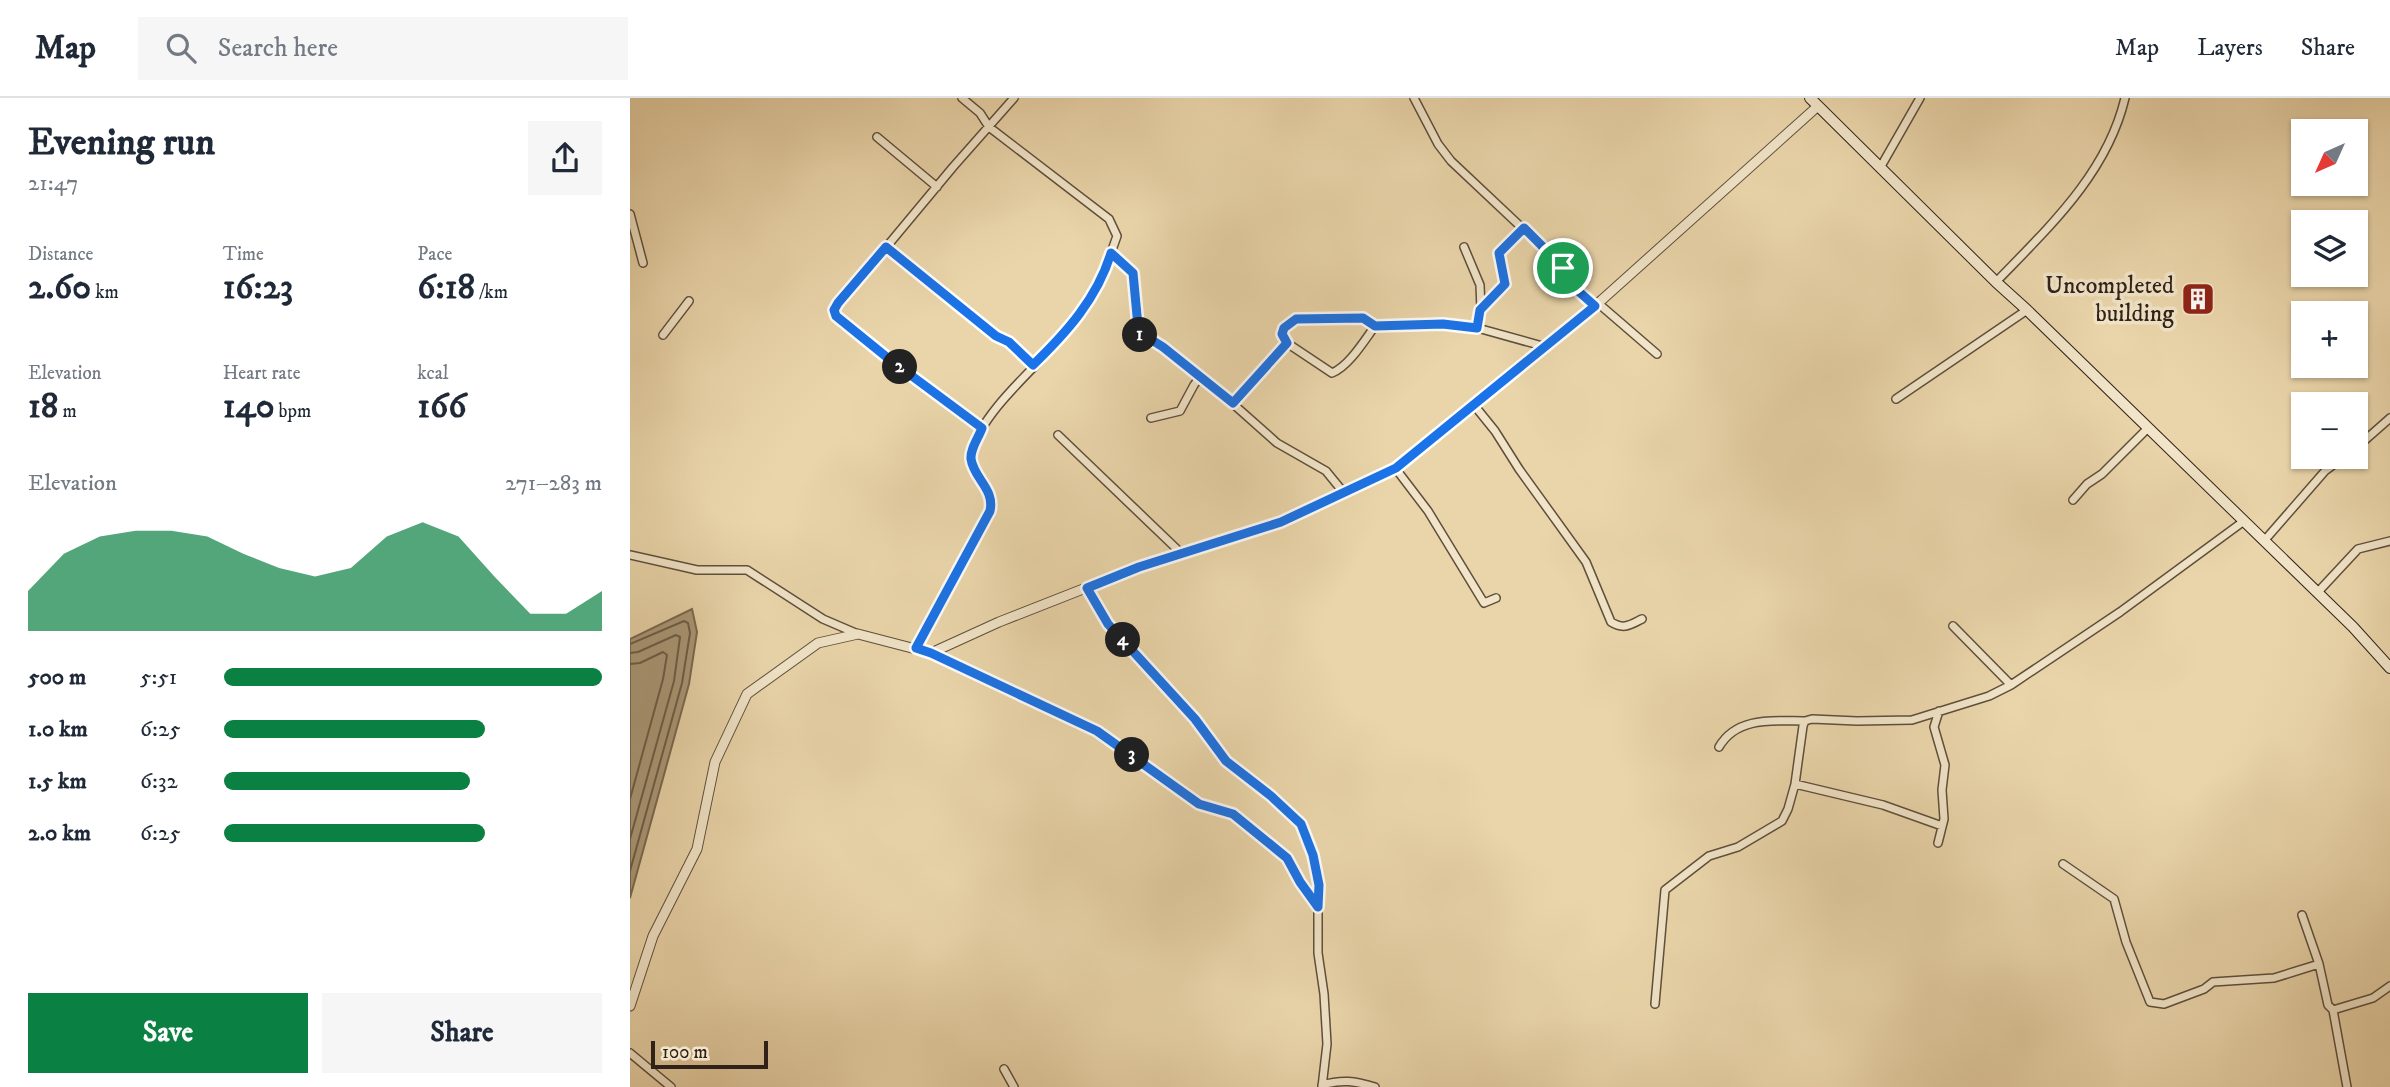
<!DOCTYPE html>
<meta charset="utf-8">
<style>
body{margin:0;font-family:"IM FELL DW Pica",serif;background:#f6f6f7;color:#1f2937;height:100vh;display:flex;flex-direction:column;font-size:26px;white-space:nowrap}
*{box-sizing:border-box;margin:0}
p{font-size:23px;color:#747a83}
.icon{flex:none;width:38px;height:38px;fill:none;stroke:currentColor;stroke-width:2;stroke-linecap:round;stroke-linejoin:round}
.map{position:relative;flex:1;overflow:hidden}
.panel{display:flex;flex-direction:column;background:#fff;width:630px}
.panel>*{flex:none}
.needle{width:46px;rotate:225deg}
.controls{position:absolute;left:1661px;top:21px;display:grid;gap:14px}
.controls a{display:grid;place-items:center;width:77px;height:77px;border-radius:0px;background:#fff;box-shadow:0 2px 5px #0004;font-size:35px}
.scale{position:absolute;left:21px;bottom:18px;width:117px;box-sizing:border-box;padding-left:7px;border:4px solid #302218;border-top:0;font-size:19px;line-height:24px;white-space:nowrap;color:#302218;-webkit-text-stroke:5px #f1e4c8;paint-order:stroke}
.pin{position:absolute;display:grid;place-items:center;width:60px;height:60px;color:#fff;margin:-30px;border:4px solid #fff;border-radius:50%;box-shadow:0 2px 7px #0007}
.km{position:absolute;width:35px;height:35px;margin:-18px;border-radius:50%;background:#222;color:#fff;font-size:19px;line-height:35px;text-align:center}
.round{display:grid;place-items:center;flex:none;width:74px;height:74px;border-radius:0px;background:#f6f6f7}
.head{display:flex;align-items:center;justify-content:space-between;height:119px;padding:0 28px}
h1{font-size:38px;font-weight:800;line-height:52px}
.figures{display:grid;grid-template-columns:repeat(3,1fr);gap:10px;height:119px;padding:7px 28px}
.figures div{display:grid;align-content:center}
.figures b{font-size:35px;font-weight:800}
.figures small{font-size:19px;font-weight:400}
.figures p{font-size:19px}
.chart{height:196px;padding:14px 28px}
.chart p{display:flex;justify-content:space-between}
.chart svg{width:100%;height:126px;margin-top:7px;fill:#0b8043;opacity:.7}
.cta{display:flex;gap:14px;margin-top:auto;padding:14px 28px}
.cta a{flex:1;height:80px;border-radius:0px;background:#0b8043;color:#fff;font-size:28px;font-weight:800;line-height:80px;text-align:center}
.cta a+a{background:#f6f6f7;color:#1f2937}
ul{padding:0 28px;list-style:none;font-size:23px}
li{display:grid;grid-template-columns:112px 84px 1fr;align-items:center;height:52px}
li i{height:18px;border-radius:9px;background:#0b8043}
header{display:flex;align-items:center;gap:42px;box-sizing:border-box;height:98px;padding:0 35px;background:#fff;border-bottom:2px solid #e0e1e3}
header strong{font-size:33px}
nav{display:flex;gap:38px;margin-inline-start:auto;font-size:24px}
.search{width:490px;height:63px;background:#f6f6f7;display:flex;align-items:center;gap:18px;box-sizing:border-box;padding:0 24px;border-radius:0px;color:#747a83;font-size:26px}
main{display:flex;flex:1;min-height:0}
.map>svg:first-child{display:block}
.water{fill:#ab9878;stroke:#7a6952;stroke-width:2}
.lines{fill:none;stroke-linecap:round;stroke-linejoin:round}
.shore{stroke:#6e5d48;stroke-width:2}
.minor-casing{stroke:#5e4f3c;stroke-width:10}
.tertiary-casing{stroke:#5e4f3c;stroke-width:11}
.secondary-casing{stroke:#302218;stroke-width:12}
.minor{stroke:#f1e4c8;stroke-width:7}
.tertiary{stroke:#f1e4c8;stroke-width:9}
.secondary{stroke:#f1e4c8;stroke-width:10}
.route-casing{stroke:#fff;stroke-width:14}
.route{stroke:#1a73e8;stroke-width:9}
.labels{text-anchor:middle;stroke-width:7;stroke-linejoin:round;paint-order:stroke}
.poi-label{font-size:24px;fill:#302218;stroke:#f1e4c8;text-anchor:end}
</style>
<header>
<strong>Map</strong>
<div class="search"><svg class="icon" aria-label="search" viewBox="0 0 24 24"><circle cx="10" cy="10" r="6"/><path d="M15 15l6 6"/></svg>Search here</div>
<nav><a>Map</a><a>Layers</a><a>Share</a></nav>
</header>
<main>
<section class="panel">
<div class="head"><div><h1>Evening run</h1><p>21:47</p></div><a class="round"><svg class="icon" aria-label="share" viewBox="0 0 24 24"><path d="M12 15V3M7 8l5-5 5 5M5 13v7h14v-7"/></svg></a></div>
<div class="figures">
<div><p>Distance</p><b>2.60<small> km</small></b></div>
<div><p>Time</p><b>16:23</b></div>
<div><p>Pace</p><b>6:18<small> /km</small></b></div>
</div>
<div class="figures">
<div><p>Elevation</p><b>18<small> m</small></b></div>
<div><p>Heart rate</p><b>140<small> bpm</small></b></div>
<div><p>kcal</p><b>166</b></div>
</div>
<div class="chart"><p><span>Elevation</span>271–283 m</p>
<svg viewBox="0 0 160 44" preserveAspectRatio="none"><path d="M0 44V30L10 17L20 11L30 9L40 9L50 11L60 17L70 22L80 25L90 22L100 11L110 6L120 11L130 25L140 38L150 38L160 30V44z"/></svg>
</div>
<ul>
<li><b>500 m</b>5:51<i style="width:100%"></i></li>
<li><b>1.0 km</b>6:25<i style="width:69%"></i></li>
<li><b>1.5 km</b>6:32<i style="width:65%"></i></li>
<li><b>2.0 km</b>6:25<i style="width:69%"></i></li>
</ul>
<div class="cta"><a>Save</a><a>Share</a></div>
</section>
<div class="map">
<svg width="1760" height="989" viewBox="0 0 1760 989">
<rect width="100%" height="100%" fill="#ead5aa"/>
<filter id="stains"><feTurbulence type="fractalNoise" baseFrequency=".00286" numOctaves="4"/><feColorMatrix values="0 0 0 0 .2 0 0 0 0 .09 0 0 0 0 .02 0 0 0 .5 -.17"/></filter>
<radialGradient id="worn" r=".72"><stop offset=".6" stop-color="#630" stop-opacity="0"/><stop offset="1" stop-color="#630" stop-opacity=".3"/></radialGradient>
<path class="water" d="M62,511L67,534L59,586L0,800V541Z"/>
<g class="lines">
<path class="shore" d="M0,546L54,523L58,525L60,535L52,585L0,773
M0,555L8,554L46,537L50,539L44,583L0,741
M0,566L10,565L33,554L37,557L33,581L0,701"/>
<defs>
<path id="minor" d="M784,0L808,46L821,63L925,161L947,192L965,208
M247,39L307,89
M1250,70L1290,0
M0,116L13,165
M256,149L366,238L379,244L403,267
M834,149L850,187L851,212
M481,155L503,175L507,228L510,239L525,244L533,249L602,305L647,345L696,373L714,395
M1366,184C1418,130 1477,76 1495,0
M970,203L969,206L1027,256
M847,230L851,212L875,186L869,155L894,130
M33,237L59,203
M657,245L702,275C719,268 734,243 745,228
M1266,301L1397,212
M602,305L657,245L652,236L654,230L666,221L733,220L745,228L813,226L844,229L916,249
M844,307L865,333L889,371L956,464L981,524C994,532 1000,527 1012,521
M521,320L550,313L564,287L570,279
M352,330L213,226L206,218L204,212L323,69L384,0
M428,337L552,456
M1726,350L1760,320
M766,371L798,413L854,505L866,500
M1443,402L1457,386L1472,376L1518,330
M1634,443L1695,373L1714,359
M0,457L67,472H117L193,521L228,536
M457,490L478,526L565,621L596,663L641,698L671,727L683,757L689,787L688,809
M1687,495L1728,451L1760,443
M1323,528L1381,587
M286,550L360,413C365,390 337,375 342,353C353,311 411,266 438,232C461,204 475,173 487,138L479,121L359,29L350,15L332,0
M301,555L467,633L569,706L603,716L657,760L670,784L688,809V855L694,896L697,946L692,989
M1089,649C1107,618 1144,623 1175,623
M1165,686L1253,707L1312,728
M1308,745L1314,721L1312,692L1315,667L1304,629L1309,613
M1433,766L1484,801L1496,844L1520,904L1534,906L1574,891L1583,884L1644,880L1689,866
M1672,817L1689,866L1698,907L1703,912
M1025,906L1035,792L1079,758L1108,749L1152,723L1158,711L1165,686L1173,628L1175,623L1182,621L1227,623L1282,622L1359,598L1381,587L1490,514L1614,423
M0,955L41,989
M374,971L384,989
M692,987C712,981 725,983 745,989
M1717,989L1703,912L1743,900L1760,888"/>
<path id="tertiary" d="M0,908L23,838L67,751L85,664L117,596L188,545L228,536L301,555L369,524L509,469L651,424L766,371L965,208L1188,8"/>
<path id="secondary" d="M1180,0L1366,184L1397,212L1723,529L1760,570"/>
</defs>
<use href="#minor" class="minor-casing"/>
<use href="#tertiary" class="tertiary-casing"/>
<use href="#secondary" class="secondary-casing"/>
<use href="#minor" class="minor"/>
<use href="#tertiary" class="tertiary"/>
<use href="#secondary" class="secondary"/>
</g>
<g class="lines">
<defs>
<path id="route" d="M894,130L925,161L947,192L965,208L766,370L651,424L509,469L457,490L478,526L565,621L596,663L641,698L671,726L683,757L689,787L688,809L670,784L657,760L603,716L569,706L467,633L301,555L286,550L360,413C365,391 344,381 341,361C340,351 349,339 352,330L259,261L206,218L204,212L208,205L256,149L366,238L379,244L403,267C436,235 467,201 481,155L503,175L508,228L510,239L525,244L533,249L603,305L657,245L652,236L654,230L666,221L733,220L745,228L813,226L847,230L850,212L875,186L869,155Z"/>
</defs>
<use href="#route" class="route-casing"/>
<use href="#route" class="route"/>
</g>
<defs>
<symbol id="building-square" viewBox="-11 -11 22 22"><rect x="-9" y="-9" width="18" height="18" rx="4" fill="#8f2418" stroke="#f1e4c8"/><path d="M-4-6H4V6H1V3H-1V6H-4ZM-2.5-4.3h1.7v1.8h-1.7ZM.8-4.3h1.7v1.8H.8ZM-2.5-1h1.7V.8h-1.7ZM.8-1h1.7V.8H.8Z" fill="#fff"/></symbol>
</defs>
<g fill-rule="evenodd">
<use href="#building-square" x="1549" y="182" width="38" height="38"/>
</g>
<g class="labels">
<g class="poi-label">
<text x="1544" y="195">Uncompleted<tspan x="1544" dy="28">building</tspan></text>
</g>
</g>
<rect width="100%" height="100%" filter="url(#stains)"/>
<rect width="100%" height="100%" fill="url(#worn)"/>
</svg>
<div class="controls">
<a><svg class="needle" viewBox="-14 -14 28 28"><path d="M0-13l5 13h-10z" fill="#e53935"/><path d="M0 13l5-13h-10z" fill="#747a83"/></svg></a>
<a><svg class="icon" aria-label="layers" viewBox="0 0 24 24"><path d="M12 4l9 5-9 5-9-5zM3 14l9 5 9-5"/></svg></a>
<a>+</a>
<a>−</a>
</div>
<div class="scale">100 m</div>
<div class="pin" style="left:933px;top:170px;background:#1e9e55"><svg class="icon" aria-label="arrive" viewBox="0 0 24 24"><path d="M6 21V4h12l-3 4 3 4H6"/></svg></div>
<b class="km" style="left:510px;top:237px">1</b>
<b class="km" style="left:270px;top:269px">2</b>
<b class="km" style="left:502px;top:657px">3</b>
<b class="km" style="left:493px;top:542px">4</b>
</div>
</main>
